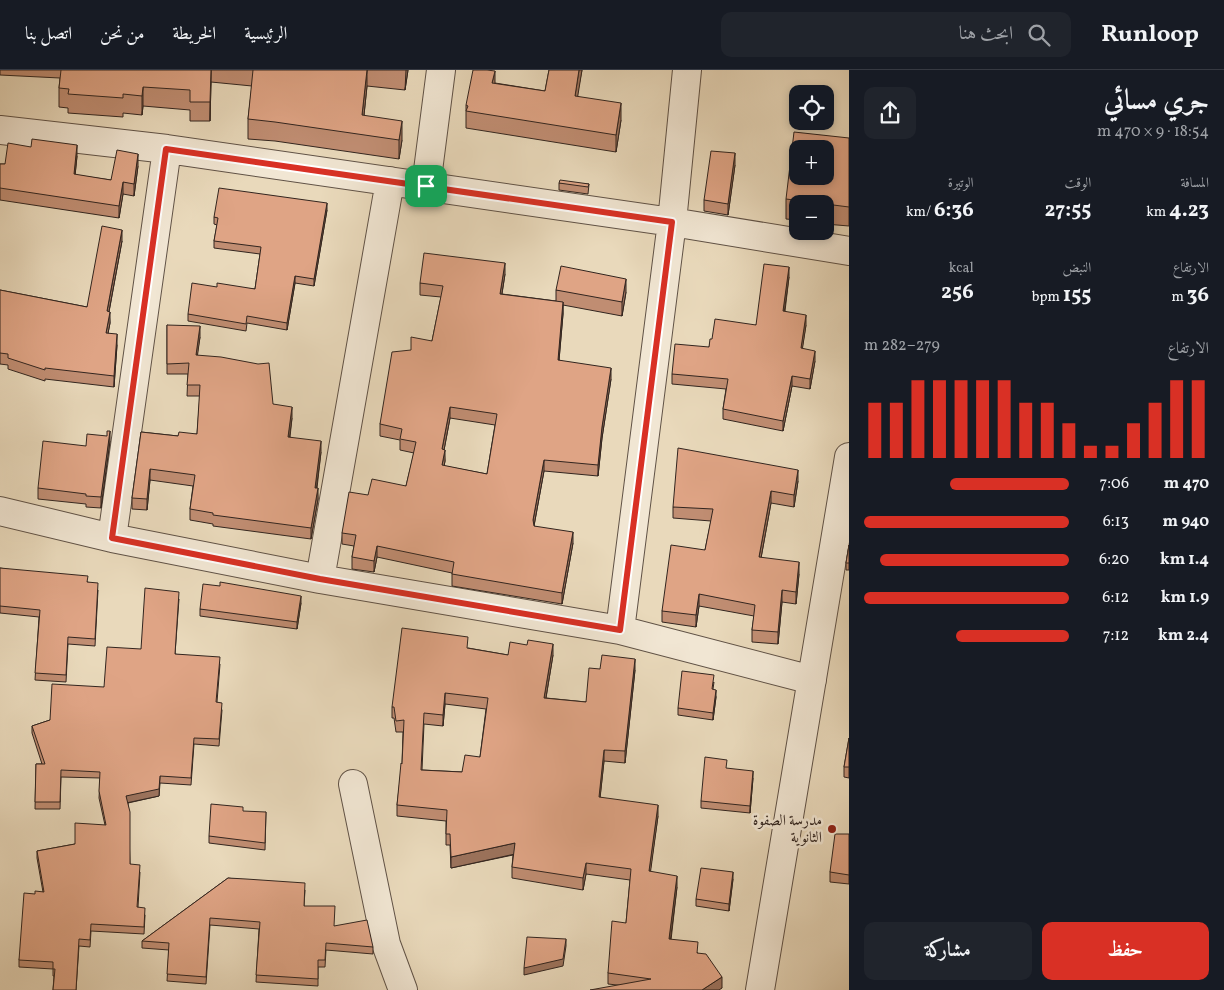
<!DOCTYPE html>
<html lang="ar">
<meta charset="utf-8">
<style>
body{margin:0;font-family:Vollkorn,Amiri,serif;background:#20242c;color:#f1f3f6;direction:rtl;height:100vh;display:flex;flex-direction:column;font-size:19px;white-space:nowrap}
*{box-sizing:border-box;margin:0}
p{font-size:16px;color:#9ea1a6}
.icon{flex:none;width:28px;height:28px;fill:none;stroke:currentColor;stroke-width:2;stroke-linecap:round;stroke-linejoin:round}
.map{position:relative;flex:1;overflow:hidden;direction:ltr}
.side{display:flex;flex-direction:column;background:#171b24;width:375px}
.side>*{flex:none}
.fabs{position:absolute;left:789px;top:15px;display:grid;gap:10px}
.fabs a{display:grid;place-items:center;width:45px;height:45px;border-radius:10px;background:#171b24;box-shadow:0 2px 8px #0003;font-size:25px}
.pin{position:absolute;display:grid;place-items:center;width:42px;height:42px;color:#fff;margin:-21px;border-radius:10px;box-shadow:0 2px 8px #0006}
.round{display:grid;place-items:center;flex:none;width:52px;height:52px;border-radius:10px;background:#20242c}
.summary{display:flex;align-items:center;justify-content:space-between;height:85px;padding:0 15px}
h1{font-size:28px;font-weight:700;line-height:38px}
.figures{display:grid;grid-template-columns:repeat(3,1fr);gap:8px;height:85px;padding:5px 15px}
.figures div{display:grid;align-content:center}
.figures b{font-size:21px;font-weight:700}
.figures small{font-size:14px;font-weight:400}
.figures p{font-size:14px}
.chart{height:140px;padding:10px 15px}
.chart p{display:flex;justify-content:space-between}
.chart svg{width:100%;height:90px;margin-top:5px;stroke:#d93025;stroke-width:6}
.cta{display:flex;gap:10px;margin-top:auto;padding:10px 15px}
.cta a{flex:1;height:58px;border-radius:10px;background:#d93025;color:#fff;font-size:20px;font-weight:700;line-height:58px;text-align:center}
.cta a+a{background:#20242c;color:#f1f3f6}
ul{padding:0 15px;list-style:none;font-size:16px}
li{display:grid;grid-template-columns:80px 60px 1fr;align-items:center;height:38px}
li i{height:12px;border-radius:6px;background:#d93025}
header{display:flex;align-items:center;gap:30px;box-sizing:border-box;height:70px;padding:0 25px;background:#171b24;border-bottom:1px solid #363941}
header strong{font-size:24px}
nav{display:flex;gap:28px;margin-inline-start:auto;font-size:18px}
.search{width:350px;height:45px;background:#20242c;display:flex;align-items:center;gap:12px;box-sizing:border-box;padding:0 18px;border-radius:10px;color:#9ea1a6;font-size:19px}
main{display:flex;flex:1;min-height:0}
.map>svg:first-child{display:block}
.lines{fill:none;stroke-linecap:round;stroke-linejoin:round}
.minor-casing{stroke:#605246;stroke-width:30}
.minor{stroke:#f1e6d3;stroke-width:28}
.wall{fill:#c08d72;stroke:#32251f;fill-rule:evenodd}
.shaded-wall{fill:#9c735d;stroke:#32251f}
.building{fill:#dfa485;stroke:#32251f;fill-rule:evenodd}
.route-casing{stroke:#fff;stroke-width:10}
.route{stroke:#d93025;stroke-width:6}
.poi-dot{fill:#8f2418;stroke:#f1e6d3;stroke-width:2}
.labels{text-anchor:middle;stroke-width:5;stroke-linejoin:round;paint-order:stroke}
.poi-label{font-size:15px;fill:#32251f;stroke:#f1e6d3;text-anchor:end}
</style>
<header>
<strong>Runloop</strong>
<div class="search"><svg class="icon" aria-label="search" viewBox="0 0 24 24"><circle cx="10" cy="10" r="6"/><path d="M15 15l6 6"/></svg>ابحث هنا</div>
<nav><a>الرئيسية</a><a>الخريطة</a><a>من نحن</a><a>اتصل بنا</a></nav>
</header>
<main>
<section class="side">
<div class="summary"><div><h1>جري مسائي</h1><p>18:54 · 9 × 470 m</p></div><a class="round"><svg class="icon" aria-label="share" viewBox="0 0 24 24"><path d="M12 15V3M7 8l5-5 5 5M5 13v7h14v-7"/></svg></a></div>
<div class="figures">
<div><p>المسافة</p><b>4.23<small> km</small></b></div>
<div><p>الوقت</p><b>27:55</b></div>
<div><p>الوتيرة</p><b>6:36<small> /km</small></b></div>
</div>
<div class="figures">
<div><p>الارتفاع</p><b>36<small> m</small></b></div>
<div><p>النبض</p><b>155<small> bpm</small></b></div>
<div><p>kcal</p><b>256</b></div>
</div>
<div class="chart"><p><span>الارتفاع</span>279–282 m</p>
<svg viewBox="0 0 160 44" preserveAspectRatio="none"><path d="M5 44V17M15 44V17M25 44V6M35 44V6M45 44V6M55 44V6M65 44V6M75 44V17M85 44V17M95 44V27M105 44V38M115 44V38M125 44V27M135 44V17M145 44V6M155 44V6"/></svg>
</div>
<ul>
<li><b>470 m</b>7:06<i style="width:58%"></i></li>
<li><b>940 m</b>6:13<i style="width:100%"></i></li>
<li><b>1.4 km</b>6:20<i style="width:92%"></i></li>
<li><b>1.9 km</b>6:12<i style="width:100%"></i></li>
<li><b>2.4 km</b>7:12<i style="width:55%"></i></li>
</ul>
<div class="cta"><a>حفظ</a><a>مشاركة</a></div>
</section>
<div class="map">
<svg width="849" height="920" viewBox="0 0 849 920">
<rect width="100%" height="100%" fill="#e9d9bb"/>
<filter id="stains"><feTurbulence type="fractalNoise" baseFrequency=".004" numOctaves="4"/><feColorMatrix values="0 0 0 0 .2 0 0 0 0 .09 0 0 0 0 .02 0 0 0 .5 -.17"/></filter>
<radialGradient id="worn" r=".72"><stop offset=".6" stop-color="#630" stop-opacity="0"/><stop offset="1" stop-color="#630" stop-opacity=".3"/></radialGradient>
<g class="lines">
<defs>
<path id="minor" d="M0,60L167,79L672,152L849,181
M426,116L441,0
M0,441L112,468L320,509L620,560L812,610
M112,468L167,79
M320,509L390,111
M620,560L672,152L687,0
M353,714L386,874L403,920
M760,920L849,387"/>
</defs>
<use href="#minor" class="minor-casing"/>
<use href="#minor" class="minor"/>
</g>
<path class="wall" d="M0,0H408L405,20L367,16L364,45L402,70L399,89L275,71L248,69V49L252,16L211,12L210,51H190V40L143,36L142,45L123,43V47L68,43V38L59,37V18L60,8L0,5Z
M549,0H582L577,26L621,50L616,82L466,58V35L495,13L545,21Z
M849,68V156L825,154V134H798V150L786,149V129Z
M77,86L75,105L111,110L138,96L134,126L123,124L119,148L0,130V94H5Z
M735,95L728,145L704,141V130Z
M559,113L589,114L588,124L559,120Z
M327,140L314,216L295,213L287,260L247,253L246,261L188,251V244L217,217L255,219L260,184L214,178V171L217,155L214,154V147Z
M122,171L109,242L110,253L108,263L117,275L114,317L45,309V311L8,299V295L0,294V220L87,237Z
M505,204L502,224L556,231V220L626,222L622,246L563,235V244L559,290L611,309L602,368L598,406L544,401L534,456L573,473L562,534L452,516V503L377,487L374,502L352,499V487L354,476L342,474V463L368,425L406,416L414,383L400,380V370L380,366V354L411,280L432,271L441,227L420,225V213ZM450,348L495,355L487,404L444,396L445,391L444,380Z
M789,207L785,241L806,255L802,279L815,291L810,319L792,316L783,361L723,349V339L726,319L672,314V304L709,277L712,269L756,255Z
M167,255L200,267L197,285L273,334L292,348L290,367L321,382L317,418L318,429L311,469L213,456V454L190,450V439L193,416L150,410L147,440L132,439V428L141,362L178,366L197,364L200,326H187L188,304H167Z
M110,371L101,438L86,437V434L38,429V418L86,376Z
M798,411L794,437L771,433L761,488L799,504L796,534L782,532L778,574L752,572V560L754,546L699,536L696,557L662,552V541L705,480L711,451L673,448V437Z
M849,475V500H846V493Z
M0,498L88,512L98,520L95,576L68,574L66,612L35,610L39,547L0,543Z
M179,529L175,584L220,594L217,632L222,640L219,676L194,674L191,715L160,713L159,726L128,733L130,794L140,802L138,837L145,845L144,864L91,861L90,877L79,876L76,920H53L54,906H53V899L19,897V890L35,824L43,822L37,788V781L75,774L105,755L99,728L100,708L61,707L60,739H35L36,694H42L32,663V656L50,650L104,617L141,579Z
M301,533L297,559L200,546V539Z
M468,578L508,585H553L546,628L586,632L600,599L635,600L625,693L604,691L600,727L658,746L650,802L677,817L671,870L698,883L722,918L617,915L608,914V903L626,853L630,810L586,804L583,820L512,808V797L513,785L451,798L450,775H446V751L397,746V735L402,694L403,662H396L394,648H392V637ZM445,634L486,639L480,687L462,702L422,700L424,654L443,656Z
M714,612L713,619L716,627L713,650L678,645V638Z
M849,668V708L844,707V697Z
M727,699L753,708L750,743L701,738V731Z
M266,742L265,780L209,773V766Z
M849,764V814L830,812V802Z
M228,808L305,820L304,836L334,856L373,877V884L326,880L325,897H318V916L256,912L259,859L210,855L206,914L167,911L169,880L142,878V871Z
M733,809L729,841L696,836V829Z"/>
<path class="shaded-wall" d="M211,0V12L210,51V32Z
M367,0V16L362,64V45Z
M406,0H408L405,20Z
M579,0H582L575,43V26Z
M495,1V18L492,13Z
M143,17V36L142,45V26Z
M621,33V50L616,82V65Z
M402,51V70L399,89V70Z
M77,75V86L74,116V104Z
M735,83V95L728,145V134Z
M138,84V96L134,126V114Z
M123,112V124L119,148V136Z
M327,133V140L314,216V209Z
M122,160V171L107,252V241Z
M505,193V204L500,235V224Z
M789,197V207L783,251V241Z
M295,206V213L287,260V253Z
M626,209V222L622,246V232Z
M563,232V244L558,302V290Z
M110,242V253L106,274V263Z
M806,245V255L801,288V278Z
M200,256V267L196,296V285Z
M117,264V275L114,317V306Z
M815,281V291L810,319V309Z
M611,298V309L602,368L598,406V395L602,357Z
M792,306V316L783,361V351Z
M292,337V348L288,378V367Z
M450,337V348L442,391V379Z
M110,361V371L101,438V427Z
M321,371V382L315,429V418Z
M445,380V391L442,407V395Z
M544,390V401L533,461V450Z
M150,399V410L147,440V429Z
M798,400V411L794,437V425Z
M318,418V429L311,469V458Z
M771,421V433L759,499V487Z
M573,462V473L562,534V523Z
M377,476V487L374,502V491Z
M799,492V504L796,534V522Z
M782,520V532L778,574V562Z
M699,524V536L696,557V545Z
M301,526V533L297,559V552Z
M553,574V585L544,639V628Z
M635,589V600L625,693V681Z
M716,620V627L713,650V643Z
M445,623V634L443,656V645Z
M604,680V691L599,738V727Z
M753,701V708L750,743V736Z
M160,706L159,726L126,733V726Z
M658,735V746L649,813V801Z
M515,773V784L451,798V787Z
M586,793V804L583,820V808Z
M733,802V809L729,841V834Z
M677,806V817L669,881V869Z
M566,869V876L563,896L524,905V898Z
M722,907V918L719,920H702Z"/>
<path class="building" d="M61,0H211L210,32H190V20L143,17L142,26L123,24V28L68,24L69,19L59,18Z
M253,0H367L362,45L402,51L399,70L275,52L248,49Z
M473,0H487L495,1L492,13L545,21L549,0H579L575,26L621,33L616,65L466,41L468,36L466,35Z
M794,62L849,68V137L786,129ZM798,79H825V106H798Z
M32,69L77,75L74,104L111,110L117,80L138,84L134,114L123,112L119,136L0,118V94H5L8,73L31,77Z
M711,81L735,83L728,134L704,130Z
M560,110L589,114L588,117L559,113Z
M219,118L327,133L314,209L295,206L287,253L247,246L246,254L188,244L192,213L217,217V213L255,219L261,177L214,171L218,148L214,147Z
M102,156L122,160L107,241L110,242L106,263L117,264L114,306L45,298V300L8,288V284L0,283V220L87,237Z
M424,183L505,193L500,224L563,232L558,290L611,298L602,357L598,395L544,390L533,450L534,456L573,462L562,523L452,504L454,492L377,476L374,491L352,487L356,465L342,463L349,422L368,425L372,409L406,416L416,372L400,369L402,359L380,354L392,282L411,280V267L432,271L443,216L420,213ZM450,337L497,344L487,404L442,395L445,380L442,379Z
M764,194L789,197L783,241L806,245L801,278L815,281L810,309L792,306L783,351L723,339L728,309L672,304L675,274L709,277L710,269H712L715,249L756,255Z
M561,196L626,209L622,232L556,220Z
M167,255L200,256L196,285L221,287L258,294L269,293L273,334L292,337L288,367L321,371L315,418H318L311,458L213,445V443L190,439L195,405L150,399L147,429L132,428L141,362L178,366L179,362L197,364L200,315H187L189,293L167,294Z
M107,361H110L101,427L86,426V424L38,418L43,371L86,376L87,364L107,366Z
M678,378L798,400L794,425L771,421L759,487L799,492L796,522L782,520L778,562L752,560L755,535L699,524L696,545L662,541L671,475L705,480L713,439L673,437Z
M849,475V493H846Z
M0,498L88,506L87,512L98,513L95,569L68,567L66,605L35,603L40,540L0,536Z
M220,512L301,526L297,552L200,539L203,514L220,516Z
M145,518L179,522L175,584L220,587L216,632L222,633L219,669L194,668L191,708L160,706L159,719L126,726L130,742V794L140,795L137,837L145,838L144,857L91,854L90,870L79,869L76,920H53L55,899H53V892L19,890L24,823L35,824V821L44,822L37,781L75,774V753L106,755L99,721L100,702L61,700L60,732H35L36,694H45L32,656L50,650L52,614L104,617L107,577L141,579Z
M402,558L468,567L467,578L508,585L510,572L527,575L528,570L553,574L544,628L586,632L589,598L600,599L602,585L635,589L625,681L604,680L599,727L658,735L649,801L677,806L669,869L698,872L697,883L706,884L722,907L702,920H590L651,909L608,903L612,851L626,853L631,799L586,793L583,808L512,797L515,773L451,787L450,764H446L447,740L397,735L401,693L402,694L404,650L396,651L394,637H392ZM445,623L488,628L480,687L465,685L462,702L421,700L424,643L443,645Z
M682,601L714,605L712,619L716,620L713,643L678,638Z
M849,668V697H844Z
M705,687L727,690L726,698L753,701L750,736L701,731Z
M211,734L243,737V741L266,742L265,773L209,766Z
M835,764H849V805L830,802Z
M701,798L733,802L729,834L696,829Z
M228,808L246,809L305,813L304,836H335L334,856L367,850L373,877L326,873L325,890H318V909L256,905L260,852L210,848L206,907L167,904L169,873L142,871Z
M527,867L566,869L563,889L524,898Z"/>
<g class="lines">
<defs>
<path id="route" d="M166,79L672,152L620,560L320,509L112,468Z"/>
</defs>
<use href="#route" class="route-casing"/>
<use href="#route" class="route"/>
</g>
<circle class="poi-dot" cx="832" cy="759" r="5"/>
<g class="labels">
<g class="poi-label">
<text x="822" y="755">مدرسة الصفوة<tspan x="822" dy="17">الثانوية</tspan></text>
</g>
</g>
<rect width="100%" height="100%" filter="url(#stains)"/>
<rect width="100%" height="100%" fill="url(#worn)"/>
</svg>
<div class="fabs">
<a><svg class="icon" aria-label="locate" viewBox="0 0 24 24"><circle cx="12" cy="12" r="6"/><path d="M12 2v4M12 18v4M2 12h4M18 12h4"/></svg></a>
<a>+</a>
<a>−</a>
</div>
<div class="pin" style="left:426px;top:116px;background:#1e9e55"><svg class="icon" aria-label="arrive" viewBox="0 0 24 24"><path d="M6 21V4h12l-3 4 3 4H6"/></svg></div>
</div>
</main>
